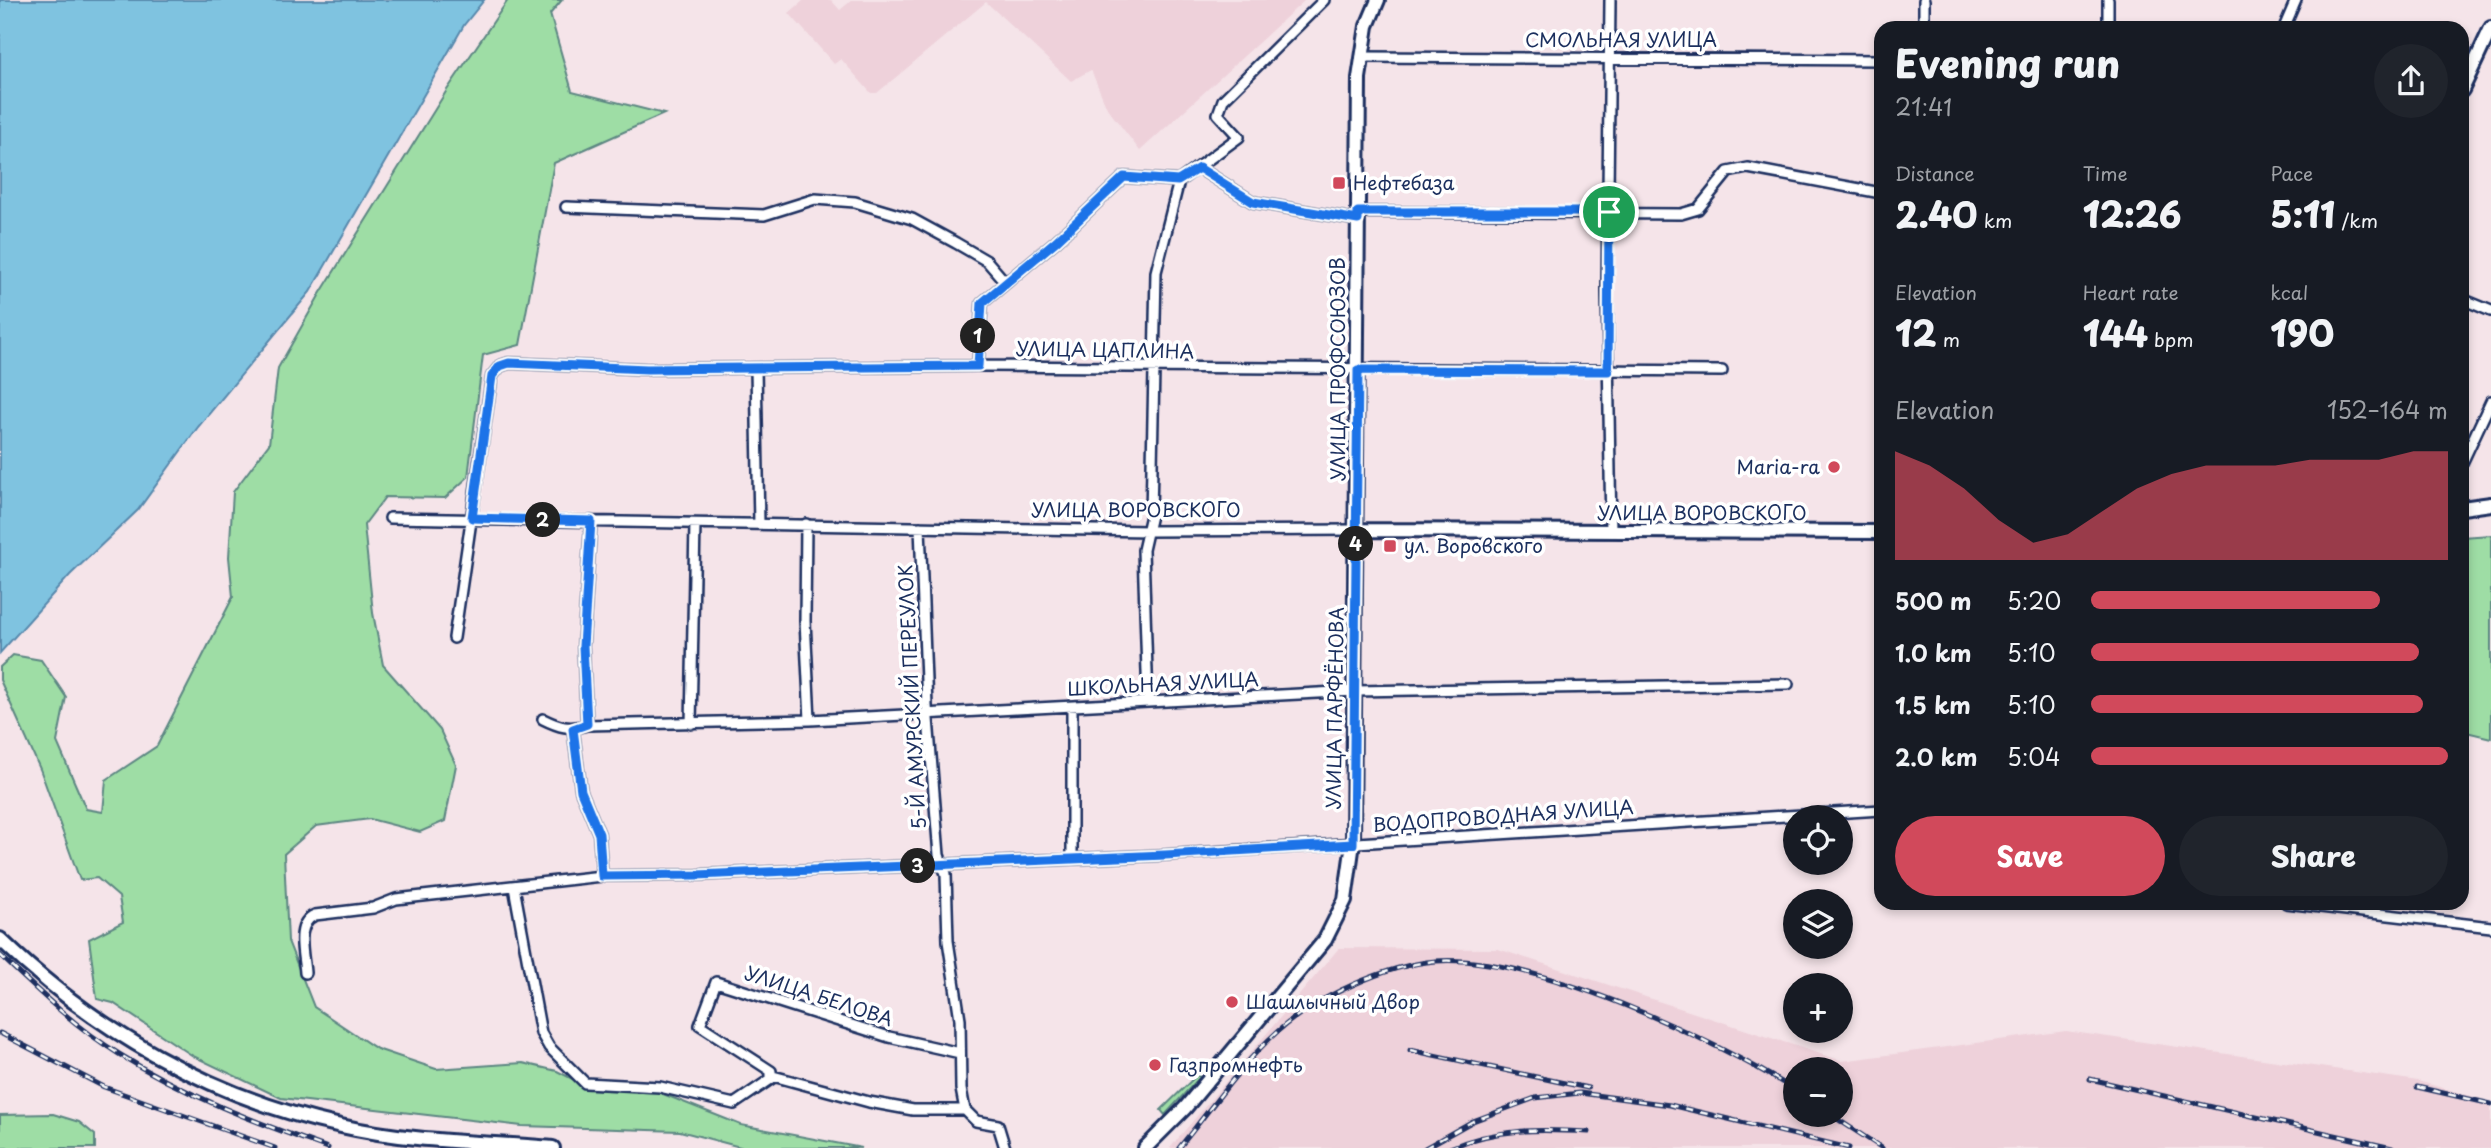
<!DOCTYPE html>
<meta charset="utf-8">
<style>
body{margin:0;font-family:"Playpen Sans",sans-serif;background:#20242c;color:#f1f3f6;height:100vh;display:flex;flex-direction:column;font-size:26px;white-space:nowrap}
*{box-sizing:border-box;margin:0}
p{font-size:23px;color:#9ea1a6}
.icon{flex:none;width:38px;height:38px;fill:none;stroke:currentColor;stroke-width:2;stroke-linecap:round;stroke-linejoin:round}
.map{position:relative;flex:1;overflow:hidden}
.panel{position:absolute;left:1874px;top:21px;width:595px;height:889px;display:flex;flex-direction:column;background:#171b24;border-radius:21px;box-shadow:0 4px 10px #0003}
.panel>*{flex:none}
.fabs{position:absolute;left:1783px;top:805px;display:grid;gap:14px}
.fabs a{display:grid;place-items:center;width:70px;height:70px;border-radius:50%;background:#171b24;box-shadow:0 4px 10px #0003;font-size:35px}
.pin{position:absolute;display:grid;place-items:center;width:60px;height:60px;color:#fff;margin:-30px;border:4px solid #fff;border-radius:50%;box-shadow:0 2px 7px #0007}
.km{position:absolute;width:35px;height:35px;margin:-18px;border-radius:50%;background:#222;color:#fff;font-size:19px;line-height:35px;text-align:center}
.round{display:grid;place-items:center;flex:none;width:74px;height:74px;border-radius:37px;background:#20242c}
.headline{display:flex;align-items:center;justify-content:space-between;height:119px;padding:0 21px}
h1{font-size:38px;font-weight:800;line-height:52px}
.metrics{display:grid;grid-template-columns:repeat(3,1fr);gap:10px;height:119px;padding:7px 21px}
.metrics div{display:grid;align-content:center}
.metrics b{font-size:35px;font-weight:800}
.metrics small{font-size:19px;font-weight:400}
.metrics p{font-size:19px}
.chart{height:196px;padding:14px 21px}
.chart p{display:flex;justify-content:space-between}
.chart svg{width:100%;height:126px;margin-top:7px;fill:#d1495b;opacity:.7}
.action{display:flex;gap:14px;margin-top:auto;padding:14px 21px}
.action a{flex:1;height:80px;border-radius:42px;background:#d1495b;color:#fff;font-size:28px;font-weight:800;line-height:80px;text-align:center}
.action a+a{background:#20242c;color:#f1f3f6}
ul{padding:0 21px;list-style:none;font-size:23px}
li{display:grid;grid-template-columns:112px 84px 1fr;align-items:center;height:52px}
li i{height:18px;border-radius:9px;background:#d1495b}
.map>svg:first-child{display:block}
.built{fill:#eed1da;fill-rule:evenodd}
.green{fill:#9edda5;stroke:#5c8682;stroke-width:2}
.water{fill:#7fc3e0;stroke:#5788ac;stroke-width:2}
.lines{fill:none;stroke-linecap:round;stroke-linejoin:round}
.street-casing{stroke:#1b2f5e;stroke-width:14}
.secondary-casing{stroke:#1b2f5e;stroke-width:18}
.street{stroke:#fff;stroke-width:9}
.secondary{stroke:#fff;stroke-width:12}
.rail-casing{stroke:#1b2f5e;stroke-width:5}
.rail{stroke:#fff;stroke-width:2.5;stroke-dasharray:8;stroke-linecap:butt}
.route-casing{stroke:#fff;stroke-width:14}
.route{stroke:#1a73e8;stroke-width:9}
.poi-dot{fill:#d1495b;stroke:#fff;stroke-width:2.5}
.labels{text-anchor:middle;stroke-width:7;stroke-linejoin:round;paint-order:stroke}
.street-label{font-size:19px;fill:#1b2f5e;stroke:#fff}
.poi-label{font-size:19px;fill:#1b2f5e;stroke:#fff;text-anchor:start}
</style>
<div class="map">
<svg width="2491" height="1148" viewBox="0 0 2491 1148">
<rect width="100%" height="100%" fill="#f5e4e9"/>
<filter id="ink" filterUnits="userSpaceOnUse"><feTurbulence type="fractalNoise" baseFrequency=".0143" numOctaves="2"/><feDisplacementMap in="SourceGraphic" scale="14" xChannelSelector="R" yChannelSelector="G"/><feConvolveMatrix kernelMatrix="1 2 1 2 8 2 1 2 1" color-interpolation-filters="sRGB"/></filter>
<g filter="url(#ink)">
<path class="built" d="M804,0H831L840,10L852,0H1305L1140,151L1107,108L1091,70L1071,81L986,2L877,93H871L841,59L834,64L789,13Z
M1339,948L1498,949L1842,1061L2066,1031L2418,1081L2491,1102V1148H1170ZM1796,1069H1841V1115H1796Z"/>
<path class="green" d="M508,0H562L550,14L572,91L664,114L554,163L520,345L483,355L468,477L445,498L385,497L364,525L373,613L383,665L440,730L456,765L445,821L420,832L370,819L316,826L284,854L288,941L314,1007L377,1049L436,1069L523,1063L557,1071L586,1086L653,1090L741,1125L862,1148H744L680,1131L522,1126L281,1098L193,1056L113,1003L97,999L89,939L123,922L119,897L97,878L80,880L40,769L0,680V667L13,655L41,660L66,697L57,742L86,809L103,812L106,780L157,746L233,597L229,557L233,492L269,444L278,368L320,294L447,90Z
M2491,535V738L2462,731V537Z
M1197,1075L1200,1077L1165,1115L1161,1110Z
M53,1114L79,1122L95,1135V1148H0V1115Z"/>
<path class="water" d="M0,0H484L464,25L310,292L198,427L138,510L70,575L0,653Z"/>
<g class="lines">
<defs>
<path id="street" d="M1610,0L1607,291L1611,532
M2108,0V28
M1924,28V0
M2284,28L2296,0
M1361,57L1881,60
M2462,63L2474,64
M1199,168L1253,202L1358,220
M566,207L764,215L815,199L855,202L912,219L956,243L987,261L1006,283
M1358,212L1681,214L1698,209L1728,172L1748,168L1881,193
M2462,299L2491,311
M978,366L982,303L1056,241L1124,177L1179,181
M756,369L759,524
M2462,463L2491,401
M390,518L1148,531L1356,530
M806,524L805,621L810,720
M920,527L927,706L939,855L946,874L948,941L960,1019L961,1089L965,1110L976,1121L998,1125L1005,1148
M454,638L492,376L500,366L509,363L647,369L978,366L1722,371
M1148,702L1143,550L1151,515L1156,272L1179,181L1239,137L1218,114L1223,100L1324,0
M543,719C559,727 569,730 587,725L810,720L1355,691L1788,684
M691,724L695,524
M587,725L583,646L591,521
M573,729L581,791L599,834L602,876
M1072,859V707
M514,887L541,1033L549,1047L585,1083L660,1087L734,1104L771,1079V1071L700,1025L716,982L889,1037L960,1053
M2286,903L2491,927
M305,973C304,955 294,924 315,915L373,908L396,899L602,876L697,875L1165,855L1881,810
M773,1076L869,1102L913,1110H965"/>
<path id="secondary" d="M2462,90L2491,28
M2462,508L2491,504
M1356,530L1881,532
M0,939C94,1030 212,1098 341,1126C410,1142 483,1142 553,1148
M1145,1148L1185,1108L1325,940L1345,900L1353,843L1359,78L1367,26L1378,0"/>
</defs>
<use href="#street" class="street-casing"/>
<use href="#secondary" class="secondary-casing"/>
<use href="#street" class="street"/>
<use href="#secondary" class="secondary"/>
<defs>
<path id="rail" d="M0,955C37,990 75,1027 119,1054C184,1095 255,1122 328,1148
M0,1033L104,1087L275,1148
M1410,1050L1588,1088
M2090,1079L2392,1148
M2417,1087L2491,1104
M1831,1115L1882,1148
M1179,1148C1211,1109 1241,1064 1278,1031C1315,998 1386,965 1436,961C1532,954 1715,1039 1796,1091
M1425,1148L1473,1121L1535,1098L1580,1093L1670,1105L1849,1148
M1450,1148C1496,1128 1541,1129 1589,1132"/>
</defs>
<use href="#rail" class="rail-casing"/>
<use href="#rail" class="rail"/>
</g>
</g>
<g class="lines" filter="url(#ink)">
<defs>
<path id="route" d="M1199,168L1253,202L1358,220V212H1609L1608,371L1358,370L1353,844L1165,855L697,875L602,876L599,834L581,791L573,729L587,724L583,646L591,521L472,518L492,376L500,366L509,363L647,369L978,366L982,303L1056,241L1124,177L1178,181Z"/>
</defs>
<use href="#route" class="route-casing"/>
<use href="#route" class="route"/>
</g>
<g class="poi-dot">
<rect x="1332" y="176" width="14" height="14" rx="3.5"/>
<circle cx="1834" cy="467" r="7"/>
<rect x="1383" y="539" width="14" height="14" rx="3.5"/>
<circle cx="1232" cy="1002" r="7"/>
<circle cx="1155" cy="1065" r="7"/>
</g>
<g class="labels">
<g class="street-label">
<text x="1621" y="47">СМОЛЬНАЯ УЛИЦА</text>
<text transform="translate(1105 350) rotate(1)" y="7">УЛИЦА ЦАПЛИНА</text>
<text transform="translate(1338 369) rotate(-90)" y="7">УЛИЦА ПРОФСОЮЗОВ</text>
<text x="1136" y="517">УЛИЦА ВОРОВСКОГО</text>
<text x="1702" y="520">УЛИЦА ВОРОВСКОГО</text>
<text transform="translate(1163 684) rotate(-3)" y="7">ШКОЛЬНАЯ УЛИЦА</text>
<text transform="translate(912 697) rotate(-93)" y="7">5-Й АМУРСКИЙ ПЕРЕУЛОК</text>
<text transform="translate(1335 708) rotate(-89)" y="7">УЛИЦА ПАРФЁНОВА</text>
<text transform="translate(1503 816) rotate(-4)" y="7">ВОДОПРОВОДНАЯ УЛИЦА</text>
<text transform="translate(819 996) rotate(18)" y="7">УЛИЦА БЕЛОВА</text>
</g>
<g class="poi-label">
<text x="1353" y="190">Нефтебаза</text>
<text x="1820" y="474" text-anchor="end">Maria-ra</text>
<text x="1404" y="553">ул. Воровского</text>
<text x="1246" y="1009">Шашлычный Двор</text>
<text x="1169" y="1072">Газпромнефть</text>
</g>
</g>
</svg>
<div class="fabs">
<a><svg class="icon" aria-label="locate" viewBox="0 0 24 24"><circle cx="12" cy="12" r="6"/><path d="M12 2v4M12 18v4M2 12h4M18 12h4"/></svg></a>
<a><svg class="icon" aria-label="layers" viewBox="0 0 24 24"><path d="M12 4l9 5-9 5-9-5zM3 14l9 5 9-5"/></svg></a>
<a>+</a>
<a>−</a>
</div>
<div class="pin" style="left:1609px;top:212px;background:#1e9e55"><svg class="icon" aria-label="arrive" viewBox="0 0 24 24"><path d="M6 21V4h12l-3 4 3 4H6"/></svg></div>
<b class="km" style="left:978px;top:336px">1</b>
<b class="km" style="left:543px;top:520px">2</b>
<b class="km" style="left:918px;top:866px">3</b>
<b class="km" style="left:1356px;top:544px">4</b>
<section class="panel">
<div class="headline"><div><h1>Evening run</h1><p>21:41</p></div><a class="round"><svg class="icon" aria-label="share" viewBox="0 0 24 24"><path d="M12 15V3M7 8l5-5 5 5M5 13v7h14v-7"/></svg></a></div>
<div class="metrics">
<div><p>Distance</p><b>2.40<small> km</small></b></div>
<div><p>Time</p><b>12:26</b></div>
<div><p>Pace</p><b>5:11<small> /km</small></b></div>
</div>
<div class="metrics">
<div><p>Elevation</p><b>12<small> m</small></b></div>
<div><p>Heart rate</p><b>144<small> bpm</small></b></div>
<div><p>kcal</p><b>190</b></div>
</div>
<div class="chart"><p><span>Elevation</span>152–164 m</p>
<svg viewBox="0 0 160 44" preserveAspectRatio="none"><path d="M0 44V6L10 11L20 19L30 30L40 38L50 35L60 27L70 19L80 14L90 11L100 11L110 11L120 9L130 9L140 9L150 6L160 6V44z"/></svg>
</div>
<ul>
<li><b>500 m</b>5:20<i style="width:81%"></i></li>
<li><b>1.0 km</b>5:10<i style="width:92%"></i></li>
<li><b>1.5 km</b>5:10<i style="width:93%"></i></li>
<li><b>2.0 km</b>5:04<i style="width:100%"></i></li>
</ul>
<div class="action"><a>Save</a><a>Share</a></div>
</section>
</div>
